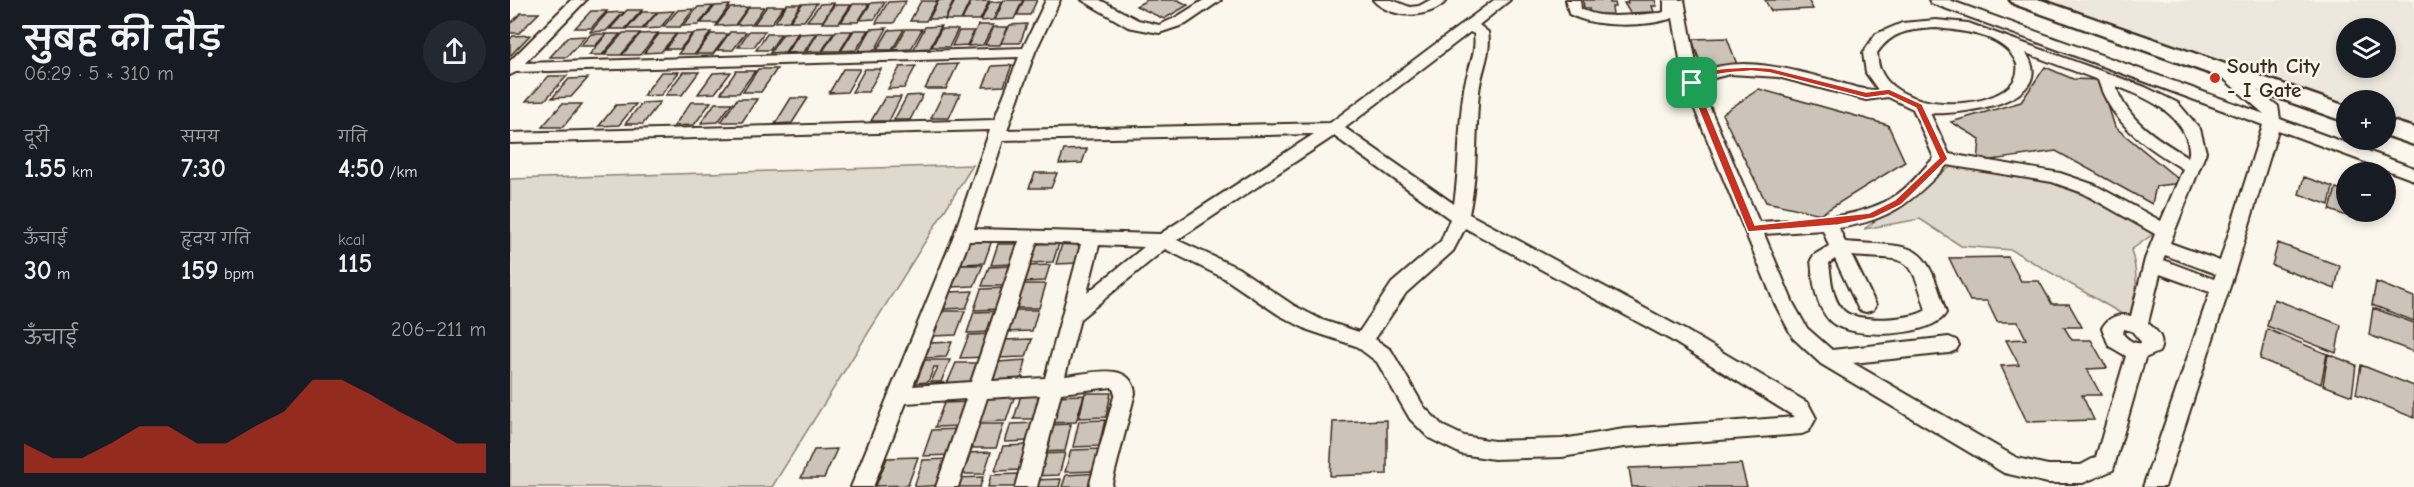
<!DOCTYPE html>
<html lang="hi">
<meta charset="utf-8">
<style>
body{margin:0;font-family:"Comic Neue","Playpen Sans Deva",sans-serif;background:#242831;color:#f1f3f6;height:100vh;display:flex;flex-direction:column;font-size:22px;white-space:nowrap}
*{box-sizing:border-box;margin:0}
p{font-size:20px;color:#9ea1a6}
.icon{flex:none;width:33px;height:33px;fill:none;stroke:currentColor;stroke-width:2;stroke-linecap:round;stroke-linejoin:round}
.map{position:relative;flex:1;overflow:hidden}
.drawer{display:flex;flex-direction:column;background:#171b24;width:510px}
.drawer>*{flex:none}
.controls{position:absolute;left:1826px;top:18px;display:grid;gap:12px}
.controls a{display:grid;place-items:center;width:60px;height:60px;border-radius:50%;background:#171b24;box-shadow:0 3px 9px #0003;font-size:30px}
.pin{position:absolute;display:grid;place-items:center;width:51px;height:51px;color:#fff;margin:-26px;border-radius:12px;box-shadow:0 3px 9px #0006}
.round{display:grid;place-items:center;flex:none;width:63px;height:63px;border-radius:32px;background:#242831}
.summary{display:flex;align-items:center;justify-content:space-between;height:102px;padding:0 24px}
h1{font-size:33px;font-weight:600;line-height:45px}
.figures{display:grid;grid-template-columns:repeat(3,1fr);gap:9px;height:102px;padding:6px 24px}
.figures div{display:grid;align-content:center}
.figures b{font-size:26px;font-weight:600}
.figures small{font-size:16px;font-weight:400}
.figures p{font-size:16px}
.chart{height:168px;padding:12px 24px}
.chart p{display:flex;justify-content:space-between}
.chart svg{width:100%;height:108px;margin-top:6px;fill:#c8321e;opacity:.7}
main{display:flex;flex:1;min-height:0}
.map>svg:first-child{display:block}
.built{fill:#ede8dd;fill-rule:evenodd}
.green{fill:#dfd9ce;stroke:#8d8276;stroke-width:1.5}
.building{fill:#ccc4b9;stroke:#3b2a1e;stroke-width:1.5}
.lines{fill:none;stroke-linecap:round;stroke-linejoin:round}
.minor-casing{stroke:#3b2a1e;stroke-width:4}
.secondary-casing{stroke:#3b2a1e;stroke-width:5}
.minor{fill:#fbf7ec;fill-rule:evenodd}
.secondary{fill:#fbf7ec;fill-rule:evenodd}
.route{fill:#c8321e;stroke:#fff;stroke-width:1.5;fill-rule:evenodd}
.poi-dot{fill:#c8321e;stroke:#fbf7ec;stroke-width:2}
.labels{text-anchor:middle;stroke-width:5;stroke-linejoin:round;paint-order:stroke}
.poi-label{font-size:21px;font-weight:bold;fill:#3b2a1e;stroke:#fbf7ec;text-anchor:start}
</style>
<main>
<section class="drawer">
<div class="summary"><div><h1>सुबह की दौड़</h1><p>06:29 · 5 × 310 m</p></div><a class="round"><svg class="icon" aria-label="share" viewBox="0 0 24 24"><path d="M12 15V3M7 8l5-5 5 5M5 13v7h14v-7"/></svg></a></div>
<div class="figures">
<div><p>दूरी</p><b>1.55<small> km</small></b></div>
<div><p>समय</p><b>7:30</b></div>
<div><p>गति</p><b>4:50<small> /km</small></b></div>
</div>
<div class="figures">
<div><p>ऊँचाई</p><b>30<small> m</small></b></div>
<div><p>हृदय गति</p><b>159<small> bpm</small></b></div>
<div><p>kcal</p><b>115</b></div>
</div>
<div class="chart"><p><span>ऊँचाई</span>206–211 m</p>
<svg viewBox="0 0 160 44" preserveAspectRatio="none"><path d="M0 44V32L10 38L20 38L30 32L40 25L50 25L60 32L70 32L80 25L90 19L100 6L110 6L120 12L130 19L140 25L150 32L160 32V44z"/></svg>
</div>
</section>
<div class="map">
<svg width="1904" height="487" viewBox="0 0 1904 487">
<rect width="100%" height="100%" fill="#fbf7ec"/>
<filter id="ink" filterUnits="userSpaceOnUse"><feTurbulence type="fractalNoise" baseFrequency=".0167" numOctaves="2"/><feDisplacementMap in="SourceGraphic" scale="12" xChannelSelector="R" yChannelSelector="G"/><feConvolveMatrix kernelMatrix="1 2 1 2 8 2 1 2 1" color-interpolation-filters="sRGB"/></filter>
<g filter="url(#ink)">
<path class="built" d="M1536,0H1904V127L1875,117V100H1836V104ZM1836,28H1875V68H1836Z"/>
<path class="green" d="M463,165L262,487H0V179Z
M1442,166L1548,183L1643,230V234L1621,250C1629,277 1627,291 1619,318L1502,250L1451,246L1410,219L1354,229Z"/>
<path class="building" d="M429,0H444L435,19H419Z
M494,0H513L504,19L485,20Z
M514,0H527L520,15H507Z
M637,0H668L678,5L654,19L626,6Z
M1073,0H1100V3H1105L1106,7H1102L1103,14L1080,15L1079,8H1074Z
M1117,0H1145L1147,6H1142L1144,12L1120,13L1114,3H1118Z
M1255,0H1298L1303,9L1261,11Z
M396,1L384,23H366L378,2Z
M411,1H427L416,21H400Z
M445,1H460L451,20H435Z
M479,1L470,20H452L461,2Z
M492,1L483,20L471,21L480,2Z
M375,2L365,19L350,20L361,3Z
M307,3L294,21H280L292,4Z
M324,3L313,21H297L310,4Z
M277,4H291L279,21L265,22Z
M343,4H359L348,22H331Z
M220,5L207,23H191L205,6Z
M324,5H341L329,23H312Z
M203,6L188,25L173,26L188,7Z
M257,6H274L261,24H244Z
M238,7L225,25L206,26L220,8Z
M239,7H254L242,24L226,25Z
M184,9L170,27H153L168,10Z
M117,10H132L115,29H100Z
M81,11H97L81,28H65Z
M164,11L150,28L133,29L148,12Z
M114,12L96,31L80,32L97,13Z
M132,12H147L132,29H117Z
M11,13H29L9,33H0V24Z
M517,24L510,43H491L500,25Z
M468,25H483L473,45L458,46Z
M431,26L420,48L404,49L415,27Z
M484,27H498L490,45H475Z
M377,28L365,50L348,51L361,29Z
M394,29L382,50H367L379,30Z
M396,29H412L401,49L384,50Z
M431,29H448L439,47H422Z
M344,30H359L346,50L331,51Z
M239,31H255L244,47H228Z
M326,31H342L330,51H313Z
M449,31H464L457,45L442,46Z
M201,32L185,54H168L184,33Z
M220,32H236L223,50H207Z
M324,32L312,51L296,52L308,33Z
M113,33H130L111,55H94Z
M148,33L130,55H112L130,34Z
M288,33L275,52L260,53L273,34Z
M306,33L294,52L276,53L289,34Z
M81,34H96L85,46H70Z
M97,34H110L92,55H79Z
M149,34H166L151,52L134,53Z
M167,34H182L170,49H155Z
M201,34H218L203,54H186Z
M257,34H271L260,50H246Z
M20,35L0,56V39L3,36Z
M76,36L57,57H40L58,37Z
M1217,38L1228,67L1192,68L1182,39Z
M448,64L436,89H415L427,65Z
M502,65L494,86L473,87L482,66Z
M406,66L394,88L378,89L390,67Z
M1535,67L1563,79L1590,80L1605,127L1673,183L1646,186L1642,204L1546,151L1468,162L1470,139L1441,122L1511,102Z
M248,69H267L251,92H233Z
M333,69H350L337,92L319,93Z
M355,69H371L358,92H342Z
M226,71H245L229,93H211Z
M151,72H169L151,95L133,96Z
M173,72H189L172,95H156Z
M221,72L205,93L188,94L203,73Z
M39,76H57L35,100L16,101Z
M78,78L61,97L42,98L59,79Z
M1249,89L1378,125L1395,162L1311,214L1256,202L1212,114Z
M433,94H450L439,118H421Z
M413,95L400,120H384L397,96Z
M375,97H391L379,121H361Z
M281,98H298L282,123L265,124Z
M227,99H247L232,122H211Z
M150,102L133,124H115L132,103Z
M181,102H201L184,125L164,126Z
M205,103H222L208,122L191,123Z
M52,104H72L53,127H32Z
M126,104L109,125L89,126L106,105Z
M577,149L572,163L549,164L554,150Z
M525,173H547L541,188H519Z
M1794,177L1823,187L1819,205L1789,194Z
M1826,188L1836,191V212H1850L1848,220L1820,210Z
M482,240L474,263L450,264L459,241Z
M549,243L543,262L519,263L525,244Z
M575,243L569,263L546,264L552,244Z
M1768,243L1830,266L1825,289L1762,265Z
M488,244H512L504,264L481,265Z
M1498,257L1511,281H1529L1542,304H1559L1572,327H1554L1562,340H1581L1597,368L1577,369L1591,395H1572L1584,420L1517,422L1491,366L1509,365L1496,340L1516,339L1508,322H1487L1477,301H1460L1439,258Z
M451,265H473L464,286L442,287Z
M540,265L535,281L512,282L518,266Z
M501,266L494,286H472L479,267Z
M1866,282L1904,297V321L1862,305Z
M509,284H536L529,308H501Z
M499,288L492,309L464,310L471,289Z
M463,291L456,308L434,309L440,292Z
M1764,299L1831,325L1826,353L1757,326Z
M1863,308L1904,323V352L1859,335Z
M502,310H528L522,331L495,332Z
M433,311H455L446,335L423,336Z
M492,311L485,332L457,333L464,312Z
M1757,329L1817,354L1811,384L1750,359Z
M485,334L478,357L450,358L459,335Z
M522,339L516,357L487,358L494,340Z
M442,342L436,357L415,358L421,343Z
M1818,354L1846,365L1842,396L1813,385Z
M415,360H440L431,382H421L428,367H424L418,382L406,383Z
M516,360L510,385L482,386L488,362Z
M446,363H471L463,386H436Z
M1851,365L1904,386V418L1846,394Z
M575,393H601L596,417L569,418Z
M534,394L528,419H504L511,395Z
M475,395H505L496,421L466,422Z
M574,395L566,422L536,423L544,396Z
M459,402L451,426L425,427L434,403Z
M595,420L589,446L563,447L569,421Z
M877,420V474L820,476L823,422Z
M527,423L522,441L495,442L501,424Z
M467,424H494L486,448H457Z
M561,424L555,451L530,452L537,425Z
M451,429L442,455L413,456L422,430Z
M519,445L512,470L485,471L493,446Z
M327,449L314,478H291L304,450Z
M592,449L588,471L555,472L561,450Z
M481,452L474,474H448L456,453Z
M555,453L549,475L524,476L530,454Z
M408,457L398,485L366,486L377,458Z
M442,459L433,485L404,487L413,460Z
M1231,464L1237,487H1122L1119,468Z
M589,473L586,487H552L556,475Z
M509,474L506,487H478L481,475Z
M473,477L470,487H443L446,478Z
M551,479L549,487H520L522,480Z"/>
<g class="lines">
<defs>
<path id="minor" d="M61,0H76L15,63L513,48L536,0H550L525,52L497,130L820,123L984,0H1000L969,25L978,32C982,53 971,71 969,92C965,133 968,174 959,214L1175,330L1298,403L1306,418L1299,431L1292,434L1114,447L1052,457L984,459L951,454L919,438L900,419L867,362L846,346L798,330L769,315L714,278L655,249L570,319L555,376C579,374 621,360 625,393L601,487H579L605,393L602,387L551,393L527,487H505L530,395L477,398L448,487H426L456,399L396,403L363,487H341L444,235L480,130L0,143V133L484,120L509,57L6,72L0,75V61ZM960,32L964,34C967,53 957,70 954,89C948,127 950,166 944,204L835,128ZM804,134L650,234L464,229L493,140ZM824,136L940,219L931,241L882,283L849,332L812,320L783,305L728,268L667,240ZM955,228L1161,340L1285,417L1114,429L1052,439L984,441L954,436L933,426L914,407L881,350L865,339L896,293L943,251ZM459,241H509L461,382L403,386ZM527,242L571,244L535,378L482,381ZM589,245L634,247L577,293Z
M572,0H590L628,20L649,25L665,18L694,0H711L676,24L649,33L618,27Z
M863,0H882L900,7L909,6L920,0H937C920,20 880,19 863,0Z
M1056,0H1070L1071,9C1093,21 1126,14 1150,13L1154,12V0H1174L1188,74C1227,53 1282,70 1322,80C1337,85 1352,90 1368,90L1356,73L1353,53L1366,34L1392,23L1426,20L1458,23L1635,87L1668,103L1690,129L1696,152L1660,243L1710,261L1753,125L1421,3L1419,0H1439L1754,114L1704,70L1712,65L1717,67L1768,106L1770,119L1904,168V180L1768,130L1725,271L1655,487H1633L1700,292L1650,274L1638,323C1648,332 1656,339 1649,352L1635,358L1603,470L1573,483H1538L1494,473L1311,364L1283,338L1265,304L1174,83L1163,18C1136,27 1084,28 1059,14ZM1426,28C1453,31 1495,34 1507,64C1515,111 1392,119 1371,71C1368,66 1368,59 1367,53C1383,30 1400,30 1426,28ZM1516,53L1588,80C1601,123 1636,147 1673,169L1651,221L1585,185L1550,173L1439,154L1420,113C1449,115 1549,103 1516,53ZM1220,74L1268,77L1356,100L1378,97L1403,109L1424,158C1412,170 1402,184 1388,194C1349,221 1294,219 1249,222L1190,85L1204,78ZM1606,86C1635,97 1669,111 1678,143C1679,149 1680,151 1678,157C1649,140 1616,120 1606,86ZM1437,165L1542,182L1573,193L1645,234L1635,259L1621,316C1609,313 1598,317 1592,328L1599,346L1616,356L1586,457L1571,465H1538L1507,458L1343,363L1439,353L1446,350L1449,345L1446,340L1439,337L1322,350L1297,328L1283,303L1254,234L1313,230L1319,246L1304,255L1301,260C1303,280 1305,305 1320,321C1339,340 1422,338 1436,313C1414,237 1407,248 1335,242L1329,228C1381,220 1402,202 1437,165ZM1655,255L1706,274L1704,279L1653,260ZM1342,256C1398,261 1399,250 1416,310C1403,320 1347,323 1334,311C1322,300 1321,278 1319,263L1325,259L1349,310L1356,312L1363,310L1366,305ZM1614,329L1622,331L1632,343C1624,344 1618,340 1613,334Z"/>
<path id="secondary" d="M1500,0H1531L1836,106V122L1504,4Z
M1875,119L1904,128V145L1875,135Z"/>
</defs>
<use href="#minor" class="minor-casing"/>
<use href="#secondary" class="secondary-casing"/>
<use href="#minor" class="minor"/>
<use href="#secondary" class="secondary"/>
</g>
</g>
<path class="route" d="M1241,67L1260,68L1356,92L1379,89L1412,104L1438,159L1391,205L1364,218L1328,225L1238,232L1178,83C1193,67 1220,68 1241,67ZM1241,71L1260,73L1356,98L1378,95L1406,108L1429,158L1385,200L1359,213L1245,225L1187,83C1201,72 1223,73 1241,71Z"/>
<circle class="poi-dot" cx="1705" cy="78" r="6"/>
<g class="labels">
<g class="poi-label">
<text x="1717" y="73">South City<tspan x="1717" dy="24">- I Gate</tspan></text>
</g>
</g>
</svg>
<div class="controls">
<a><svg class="icon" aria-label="layers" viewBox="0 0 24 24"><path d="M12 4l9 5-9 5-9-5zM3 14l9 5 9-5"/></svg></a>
<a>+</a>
<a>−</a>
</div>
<div class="pin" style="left:1182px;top:83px;background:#1e9e55"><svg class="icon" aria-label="arrive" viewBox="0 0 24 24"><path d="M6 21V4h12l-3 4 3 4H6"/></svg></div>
</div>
</main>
